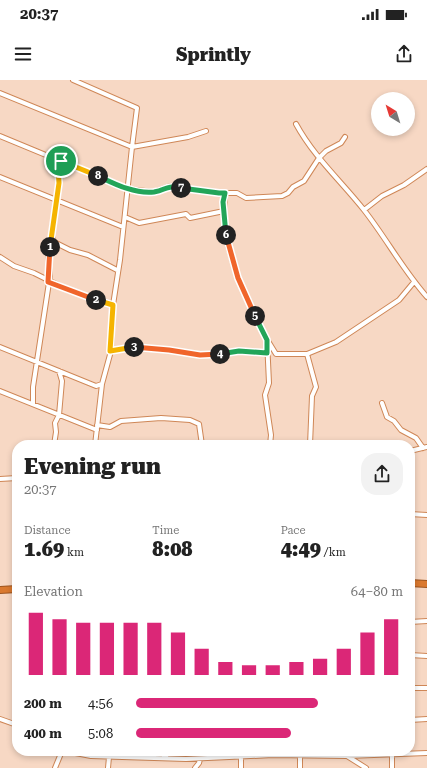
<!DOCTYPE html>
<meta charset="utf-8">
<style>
body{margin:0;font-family:"Roboto Serif",serif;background:#f2f2f2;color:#222;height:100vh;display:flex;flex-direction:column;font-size:15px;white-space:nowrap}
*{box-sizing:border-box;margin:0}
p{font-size:13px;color:#767676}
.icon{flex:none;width:22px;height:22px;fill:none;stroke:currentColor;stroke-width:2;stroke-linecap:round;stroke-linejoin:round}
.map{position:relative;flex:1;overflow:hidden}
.panel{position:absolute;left:12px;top:360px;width:403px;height:316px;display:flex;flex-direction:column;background:#fff;border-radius:16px;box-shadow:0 2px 6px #0003}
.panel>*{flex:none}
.needle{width:26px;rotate:322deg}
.tools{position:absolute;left:371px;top:12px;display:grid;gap:8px}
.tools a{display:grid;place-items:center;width:44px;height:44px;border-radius:50%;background:#fff;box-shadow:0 2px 6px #0003;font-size:20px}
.pin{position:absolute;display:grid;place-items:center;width:34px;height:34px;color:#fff;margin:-17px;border:2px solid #fff;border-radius:50%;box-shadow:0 1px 4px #0007}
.km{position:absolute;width:20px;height:20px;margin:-10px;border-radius:50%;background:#222;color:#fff;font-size:11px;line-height:20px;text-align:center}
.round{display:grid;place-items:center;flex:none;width:42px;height:42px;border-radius:16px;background:#f2f2f2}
.headline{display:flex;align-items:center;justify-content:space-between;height:68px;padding:0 12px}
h1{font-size:22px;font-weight:800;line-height:30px}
.figures{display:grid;grid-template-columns:repeat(3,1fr);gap:6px;height:68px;padding:4px 12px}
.figures div{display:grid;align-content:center}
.figures b{font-size:20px;font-weight:800}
.figures small{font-size:11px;font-weight:400}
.figures p{font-size:11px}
.chart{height:112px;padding:8px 12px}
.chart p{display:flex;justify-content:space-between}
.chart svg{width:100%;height:72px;margin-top:4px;stroke:#db2777;stroke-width:6}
ul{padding:0 12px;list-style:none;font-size:13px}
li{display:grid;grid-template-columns:64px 48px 1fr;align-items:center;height:30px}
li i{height:10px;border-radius:5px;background:#db2777}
.status{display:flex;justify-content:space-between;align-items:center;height:28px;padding:0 20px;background:#fff;direction:ltr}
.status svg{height:11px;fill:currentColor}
header{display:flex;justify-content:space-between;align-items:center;height:52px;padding:0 12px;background:#fff;font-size:18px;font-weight:800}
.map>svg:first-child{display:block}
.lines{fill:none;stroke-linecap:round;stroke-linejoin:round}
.minor-casing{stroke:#cf8757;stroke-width:6}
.highway-casing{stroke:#9d551f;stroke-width:8}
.minor{stroke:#fff;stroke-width:4}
.highway{stroke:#da792f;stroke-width:6}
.split-1-casing{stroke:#fff;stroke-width:8}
.split-2-casing{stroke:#fff;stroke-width:8}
.split-3-casing{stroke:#fff;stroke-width:8}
.split-4-casing{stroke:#fff;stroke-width:8}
.split-5-casing{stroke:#fff;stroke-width:8}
.split-6-casing{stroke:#fff;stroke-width:8}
.split-7-casing{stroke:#fff;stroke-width:8}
.split-8-casing{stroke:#fff;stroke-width:8}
.split-9-casing{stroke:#fff;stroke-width:8}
.split-1{stroke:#f5b400;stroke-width:5}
.split-2{stroke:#f0652b;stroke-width:5}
.split-3{stroke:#f5b400;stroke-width:5}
.split-4{stroke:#f0652b;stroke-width:5}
.split-5{stroke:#22a559;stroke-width:5}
.split-6{stroke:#f0652b;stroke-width:5}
.split-7{stroke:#22a559;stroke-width:5}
.split-8{stroke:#22a559;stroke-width:5}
.split-9{stroke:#f5b400;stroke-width:5}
</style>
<div class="status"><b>20:37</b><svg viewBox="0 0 49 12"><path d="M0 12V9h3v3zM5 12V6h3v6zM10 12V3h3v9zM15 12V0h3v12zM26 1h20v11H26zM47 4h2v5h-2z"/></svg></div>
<header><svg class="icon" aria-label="menu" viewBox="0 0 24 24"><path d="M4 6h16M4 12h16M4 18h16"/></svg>Sprintly<svg class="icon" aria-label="share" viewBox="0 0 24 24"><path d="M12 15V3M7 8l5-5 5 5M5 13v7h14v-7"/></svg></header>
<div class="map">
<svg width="427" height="688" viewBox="0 0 427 688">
<rect width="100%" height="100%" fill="#f7d8c4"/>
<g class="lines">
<defs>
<path id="minor" d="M73,0L137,28L132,67L188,57L206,51
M0,13L132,67L120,180L113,225L111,271L102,304L95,365
M296,44C314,77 341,101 364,130C386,158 403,190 427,217
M0,56L128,109L154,112L170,106L219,113H225
M0,97L123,147
M364,130L382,116L404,105L427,89
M125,137L139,143L186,134L190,138L224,131
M52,156L54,162L70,170L88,175L117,190
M0,177L14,186L34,193L70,211L113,225
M268,261L276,274H307L336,262L399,220L414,202
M0,267L96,306L102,304
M111,271L131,267L169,270L200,275L239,271L267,273
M307,274L316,307L312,316L310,365
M0,311L97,350
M382,323L387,337L394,341L401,350L416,358L423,368
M33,324V307L50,196L48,177L59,103L58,88L61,81
M97,345L110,347L121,341L161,338L190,340L199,344L202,365
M54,365L56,352L55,343L59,335L62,301L59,291
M270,365L271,355L265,315L269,303L267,260L238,198L227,162L224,131L225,113H237L246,118L282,116L288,113L293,107L304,101L319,78L326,71L341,63L345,57
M410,371L427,367
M0,399L17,398
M410,434L427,435
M410,542L427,541
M410,575L427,576
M410,608H427
M0,639L17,645
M410,640L427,639
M65,671L91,676L186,679L273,675L347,676L427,673
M159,671L167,678
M392,671V688
M300,676V688
M347,676L366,688
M55,688L62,671
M108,688L109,677
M195,688L199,683L200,679
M241,688V677"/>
<path id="highway" d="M410,503L427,504
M0,510L17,509"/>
</defs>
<use href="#minor" class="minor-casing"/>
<use href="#highway" class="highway-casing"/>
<use href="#minor" class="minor"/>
<use href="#highway" class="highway"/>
</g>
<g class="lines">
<defs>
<path id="split-1" d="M50,167L59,103L58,88L61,81"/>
<path id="split-2" d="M50,167L48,202L96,220"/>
<path id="split-3" d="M96,220L113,225L110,271L134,267"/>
<path id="split-4" d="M134,267L169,270L200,275L220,274"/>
<path id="split-5" d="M220,274L239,271L267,273V260L255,236"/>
<path id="split-6" d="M226,155L238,198L255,236"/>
<path id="split-7" d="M181,108L219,113H225L223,122L226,155"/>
<path id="split-8" d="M98,96C115,104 134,114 154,112C167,110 165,105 181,108"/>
<path id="split-9" d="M61,81L98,96"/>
</defs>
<use href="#split-1" class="split-1-casing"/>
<use href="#split-2" class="split-2-casing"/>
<use href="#split-3" class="split-3-casing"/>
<use href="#split-4" class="split-4-casing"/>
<use href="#split-5" class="split-5-casing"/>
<use href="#split-6" class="split-6-casing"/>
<use href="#split-7" class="split-7-casing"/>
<use href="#split-8" class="split-8-casing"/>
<use href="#split-9" class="split-9-casing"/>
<use href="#split-1" class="split-1"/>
<use href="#split-2" class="split-2"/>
<use href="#split-3" class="split-3"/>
<use href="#split-4" class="split-4"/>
<use href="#split-5" class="split-5"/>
<use href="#split-6" class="split-6"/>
<use href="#split-7" class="split-7"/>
<use href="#split-8" class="split-8"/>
<use href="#split-9" class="split-9"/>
</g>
</svg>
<div class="tools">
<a><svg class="needle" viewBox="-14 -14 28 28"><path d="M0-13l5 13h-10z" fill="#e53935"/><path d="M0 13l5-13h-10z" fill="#767676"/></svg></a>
</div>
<div class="pin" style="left:61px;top:81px;background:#1e9e55"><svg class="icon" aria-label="arrive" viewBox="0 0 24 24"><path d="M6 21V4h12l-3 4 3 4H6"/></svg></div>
<b class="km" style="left:50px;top:167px">1</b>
<b class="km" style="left:96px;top:220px">2</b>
<b class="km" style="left:134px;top:267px">3</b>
<b class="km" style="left:220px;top:274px">4</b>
<b class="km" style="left:255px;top:236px">5</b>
<b class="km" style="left:226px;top:155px">6</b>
<b class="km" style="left:181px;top:108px">7</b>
<b class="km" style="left:98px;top:96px">8</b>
<section class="panel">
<div class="headline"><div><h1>Evening run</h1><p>20:37</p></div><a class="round"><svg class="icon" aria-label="share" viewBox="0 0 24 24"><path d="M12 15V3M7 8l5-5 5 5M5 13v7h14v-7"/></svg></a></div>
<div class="figures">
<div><p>Distance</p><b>1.69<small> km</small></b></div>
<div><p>Time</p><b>8:08</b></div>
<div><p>Pace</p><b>4:49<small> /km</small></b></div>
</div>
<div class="chart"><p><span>Elevation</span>64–80 m</p>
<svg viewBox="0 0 160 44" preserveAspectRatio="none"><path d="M5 44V6M15 44V10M25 44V12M35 44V12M45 44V12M55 44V12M65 44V18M75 44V28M85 44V36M95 44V38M105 44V38M115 44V36M125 44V34M135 44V28M145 44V18M155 44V10"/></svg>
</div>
<ul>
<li><b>200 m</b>4:56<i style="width:68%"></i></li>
<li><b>400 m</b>5:08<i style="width:58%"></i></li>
</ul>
</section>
</div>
